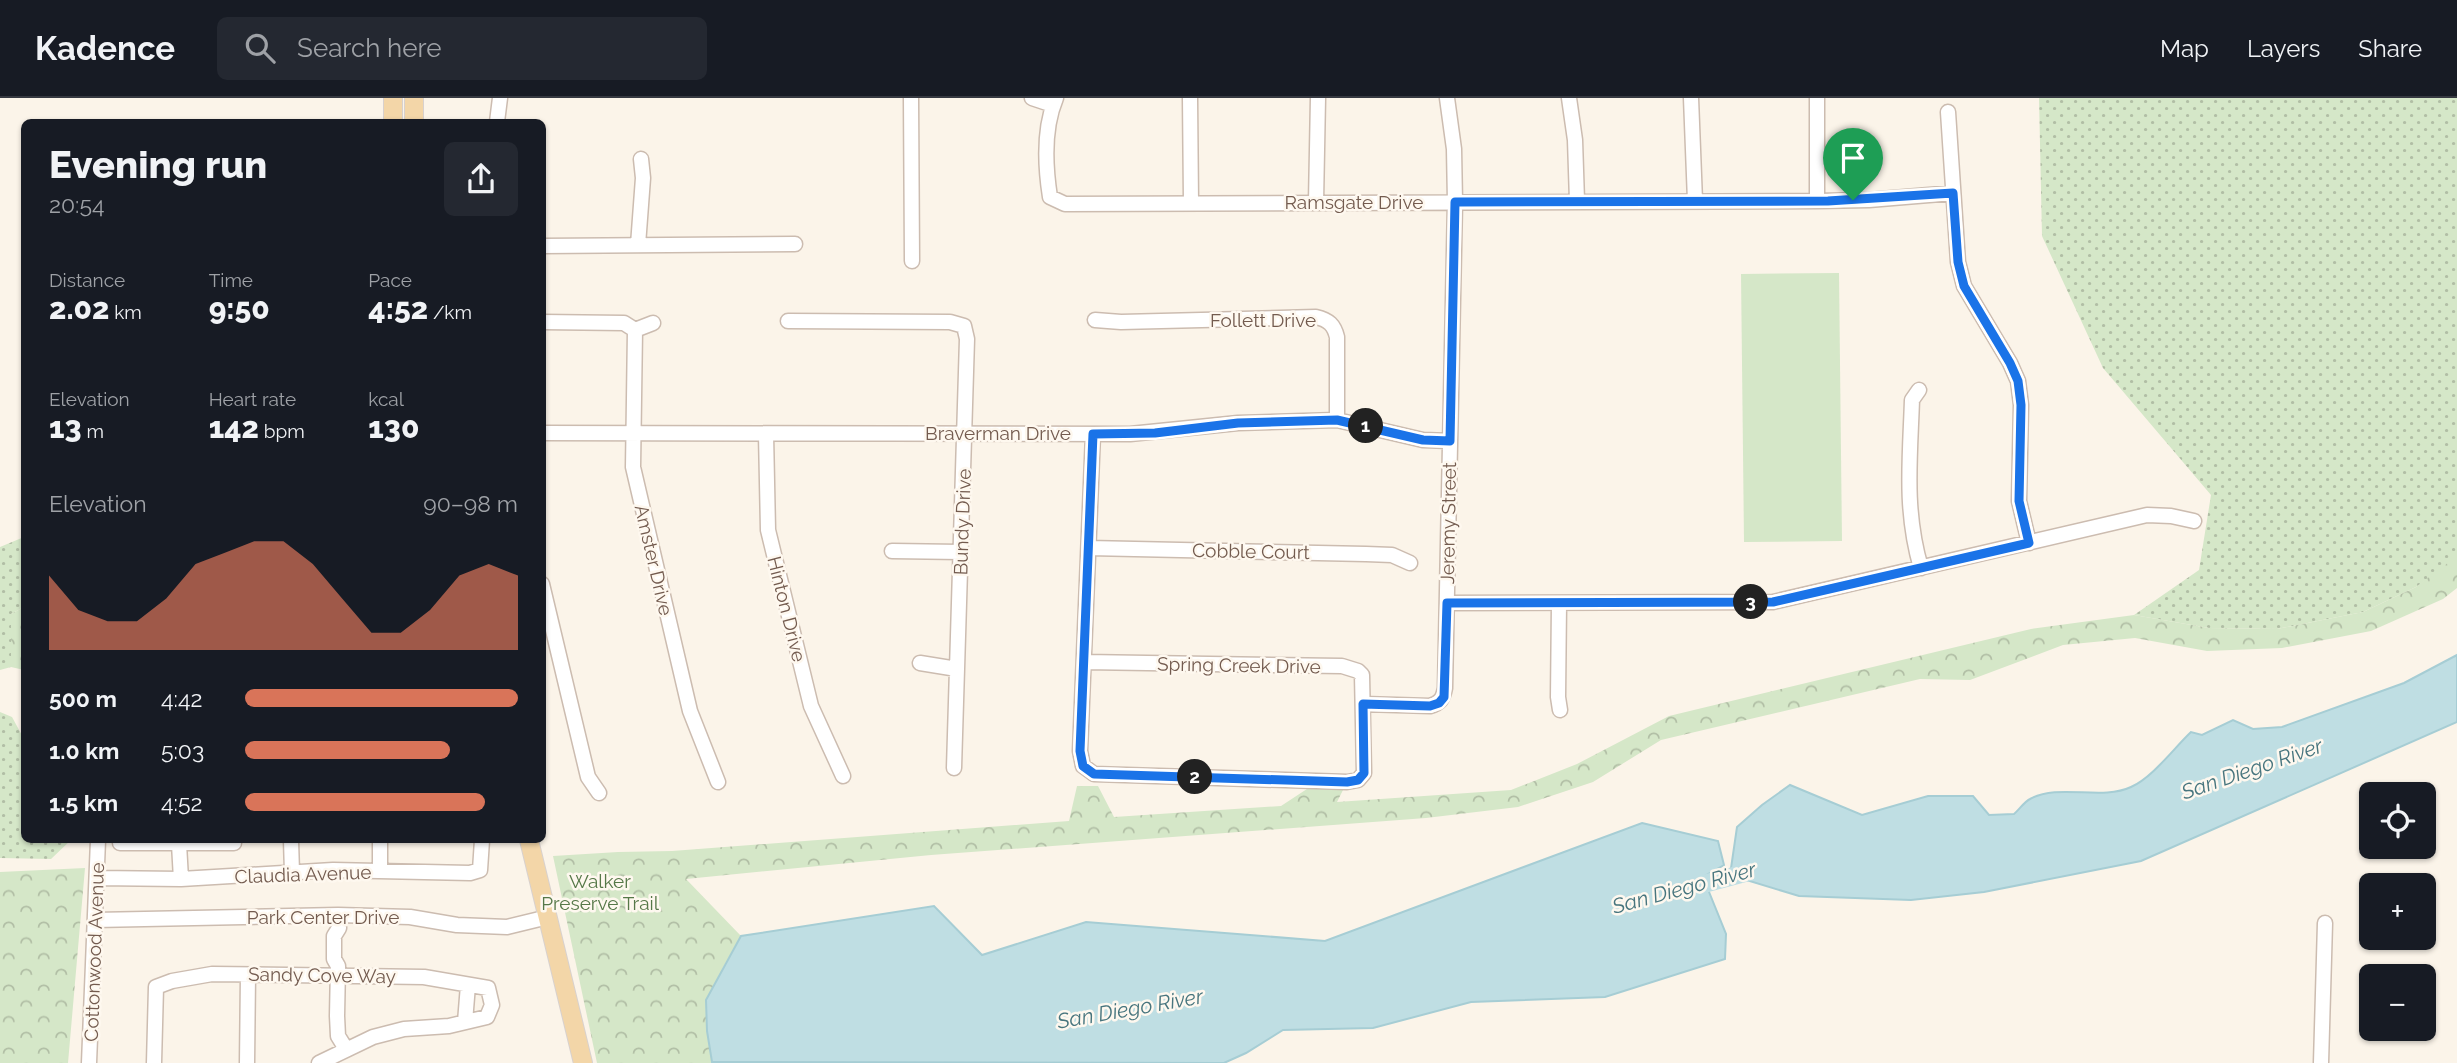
<!DOCTYPE html>
<meta charset="utf-8">
<style>
body{margin:0;font-family:Raleway,sans-serif;background:#242831;color:#f1f3f6;height:100vh;display:flex;flex-direction:column;font-size:26px;white-space:nowrap}
*{box-sizing:border-box;margin:0}
p{font-size:23px;color:#9ea1a6}
.icon{flex:none;width:38px;height:38px;fill:none;stroke:currentColor;stroke-width:2;stroke-linecap:round;stroke-linejoin:round}
.map{position:relative;flex:1;overflow:hidden}
.sheet{position:absolute;left:21px;top:21px;width:525px;height:724px;display:flex;flex-direction:column;background:#171b24;border-radius:10px;box-shadow:0 2px 5px #0004}
.sheet>*{flex:none}
.tools{position:absolute;left:2359px;top:684px;display:grid;gap:14px}
.tools a{display:grid;place-items:center;width:77px;height:77px;border-radius:10px;background:#171b24;box-shadow:0 2px 5px #0004;font-size:35px}
.pin{position:absolute;display:grid;place-items:center;width:60px;height:60px;color:#fff;margin:-72px -30px;border-radius:50% 50% 50% 0;rotate:-45deg;box-shadow:0 0 7px #0007}
.pin .icon{rotate:45deg}
.km{position:absolute;width:35px;height:35px;margin:-18px;border-radius:50%;background:#222;color:#fff;font-size:19px;line-height:35px;text-align:center}
.round{display:grid;place-items:center;flex:none;width:74px;height:74px;border-radius:10px;background:#242831}
.overview{display:flex;align-items:center;justify-content:space-between;height:119px;padding:0 28px}
h1{font-size:38px;font-weight:800;line-height:52px}
.metrics{display:grid;grid-template-columns:repeat(3,1fr);gap:10px;height:119px;padding:7px 28px}
.metrics div{display:grid;align-content:center}
.metrics b{font-size:30px;font-weight:800}
.metrics small{font-size:19px;font-weight:400}
.metrics p{font-size:19px}
.chart{height:196px;padding:14px 28px}
.chart p{display:flex;justify-content:space-between}
.chart svg{width:100%;height:126px;margin-top:7px;fill:#d97459;opacity:.7}
ul{padding:0 28px;list-style:none;font-size:23px}
li{display:grid;grid-template-columns:112px 84px 1fr;align-items:center;height:52px}
li i{height:18px;border-radius:9px;background:#d97459}
header{display:flex;align-items:center;gap:42px;box-sizing:border-box;height:98px;padding:0 35px;background:#171b24;border-bottom:2px solid #363941}
header strong{font-size:33px}
nav{display:flex;gap:38px;margin-inline-start:auto;font-size:24px}
.search{width:490px;height:63px;background:#242831;display:flex;align-items:center;gap:18px;box-sizing:border-box;padding:0 24px;border-radius:10px;color:#9ea1a6;font-size:26px}
.map>svg:first-child{display:block}
.grass{fill:url(#grass-dots)}
.forest{fill:url(#forest-crowns)}
.pitch{fill:#d5e7c8}
.water{fill:#bfdee3;stroke:#a6cdd4;stroke-width:2}
.lines{fill:none;stroke-linecap:round;stroke-linejoin:round}
.river{stroke:#bfdee3;stroke-width:18}
.minor-casing{stroke:#ccbcb0;stroke-width:17}
.major-casing{stroke:#d8d1ce;stroke-width:20}
.minor{stroke:#fff;stroke-width:14}
.major{stroke:#f3d6a8;stroke-width:18}
.route-casing{stroke:#fff;stroke-width:14}
.route{stroke:#1a73e8;stroke-width:9}
.labels{text-anchor:middle;stroke-width:5;stroke-linejoin:round;paint-order:stroke}
.street-label{font-size:19px;fill:#735b4f;stroke:#fef8ef}
.park-label{font-size:19px;fill:#567848;stroke:#fef8ef}
.water-label{font-size:21px;font-style:italic;fill:#47757e;stroke:#fef8ef}
</style>
<header>
<strong>Kadence</strong>
<div class="search"><svg class="icon" aria-label="search" viewBox="0 0 24 24"><circle cx="10" cy="10" r="6"/><path d="M15 15l6 6"/></svg>Search here</div>
<nav><a>Map</a><a>Layers</a><a>Share</a></nav>
</header>
<div class="map">
<svg width="2457" height="965" viewBox="0 0 2457 965">
<defs>
<pattern id="grass-dots" width="8" height="8" patternUnits="userSpaceOnUse" patternTransform="scale(1.75)"><rect width="8" height="8" fill="#d5e7c8"/><path d="M2 2h.1M6 6h.1" fill="none" stroke="#b1bea5" stroke-width="1.8" stroke-linecap="round"/></pattern>
<pattern id="forest-crowns" width="20" height="18" patternUnits="userSpaceOnUse" patternTransform="scale(1.75)"><rect width="20" height="18" fill="#d5e7c8"/><path d="M2 6a3 3 0 1 1 6 0M12 15a3 3 0 1 1 6 0" fill="none" stroke="#b1bea5"/></pattern>
</defs>
<rect width="100%" height="100%" fill="#fbf4e9"/>
<path class="grass" d="M2039,0H2457V462L2416,489L2363,514L2277,531L2209,530L2134,517L2199,472L2211,397L2103,270L2042,138Z
M24,439V509L11,516V569L0,572V449Z
M0,614L12,619L24,641V742H71L51,761L0,760Z"/>
<path class="forest" d="M2457,458V490L2443,501L2371,533L2282,550L2207,553L2135,540L2063,547L1970,582L1920,581L1661,642L1593,684L1518,709L1426,720L931,757L686,781L741,838L722,871L707,933L713,965H597L553,758L618,754L672,753L1069,723L1077,688H1098L1114,719L1281,708L1310,689L1343,692L1337,704L1511,692L1577,666L1669,618L2031,531L2134,517L2209,530L2277,531L2363,514L2416,489Z
M24,509V572L11,569V516Z
M85,770L68,965H0V774Z"/>
<path class="pitch" d="M1839,175L1842,443L1744,444L1741,176Z"/>
<path class="water" d="M2457,557V624L2141,763L1984,794L1911,802L1799,798L1730,777L1737,729L1762,707L1790,687L1862,717L1928,698H1973L1989,717L2014,716C2019,712 2024,704 2030,701C2059,685 2101,703 2131,689C2153,679 2174,650 2191,634L2202,637L2233,622L2253,631L2282,629L2404,585Z
M1642,725L1718,743L1724,767L1703,779L1726,836L1725,861L1605,899L1471,904L1373,930L1283,932L1246,955L1224,965L712,964L707,933L706,902L741,838L934,808L982,857L1086,824L1325,843Z"/>
<g class="lines">
<path class="river" d="M1685,791L1756,772"/>
<defs>
<path id="minor" d="M911,0L912,163
M1032,0L1053,7
M1056,0C1043,31 1045,67 1050,99L1065,106L1817,103L1869,102L1953,95
M1190,0L1191,104
M1569,0L1575,42L1577,103
M1691,0L1695,103
M1817,0V103
M1948,14L1958,164L1964,188L2010,265L2018,283L2021,307L2019,403L2029,445
M497,24L500,0
M1316,104L1318,0
M638,147L643,80L641,61
M542,148L795,146
M1095,222L1121,224L1316,219C1329,222 1334,227 1337,239V322
M788,223L950,224L964,228L967,241L954,670
M542,224L624,225L635,232
M635,232L633,369L690,613L718,684
M635,232L653,225
M1919,292L1912,302C1910,361 1904,412 1921,470
M542,335L1130,336L1238,325L1337,322L1423,342L1450,343
M766,336L768,432L811,608L843,678
M1089,450L1366,456L1392,457L1410,465
M892,453L961,454
M542,486L588,679L599,695
M1447,505L1773,504L2147,417L2171,418L2194,423
M1559,506L1558,599L1560,612
M1085,564L1342,568L1358,573L1362,577L1364,675L1358,682L1347,684L1094,676L1083,668L1080,653L1093,336
M920,565L957,571
M1363,606L1430,608C1440,605 1443,601 1445,590L1455,104L1454,51L1447,0
M291,742L292,775
M380,742V773
M120,745H234
M179,746L181,781
M97,780L181,781L333,772L470,775L480,772L482,742
M95,822L338,817L410,819L457,827L507,829L548,819
M339,830L334,838V861L338,868L337,918L338,938L346,951
M465,924L468,887
M89,965L98,742
M154,965L156,889L172,883L212,876L424,879L488,890L492,907L487,919L449,928L404,931L373,939L319,965
M247,965L248,877
M2321,965L2325,825"/>
<path id="major" d="M393,0V24
M414,24V0
M529,742L583,965"/>
</defs>
<use href="#minor" class="minor-casing"/>
<use href="#major" class="major-casing"/>
<use href="#minor" class="minor"/>
<use href="#major" class="major"/>
</g>
<g class="lines">
<defs>
<path id="route" d="M1953,95L1958,164L1964,188L2010,265L2018,283L2021,307L2019,403L2029,445L1773,504L1447,505L1444,599L1439,605L1430,608L1363,606L1364,675L1358,682L1347,684L1094,676L1083,668L1080,653L1093,336L1155,335L1238,325L1337,322L1423,342L1450,343L1455,104L1828,103Z"/>
</defs>
<use href="#route" class="route-casing"/>
<use href="#route" class="route"/>
</g>
<g class="labels">
<g class="street-label">
<text x="1354" y="111">Ramsgate Drive</text>
<text x="1263" y="229">Follett Drive</text>
<text x="998" y="342">Braverman Drive</text>
<text transform="translate(962 424) rotate(-88)" y="7">Bundy Drive</text>
<text transform="translate(1448 425) rotate(-89)" y="7">Jeremy Street</text>
<text transform="translate(1251 453) rotate(1)" y="7">Cobble Court</text>
<text transform="translate(654 462) rotate(77)" y="7">Amster Drive</text>
<text transform="translate(787 511) rotate(76)" y="7">Hinton Drive</text>
<text transform="translate(1239 567) rotate(1)" y="7">Spring Creek Drive</text>
<text transform="translate(303 776) rotate(-2)" y="7">Claudia Avenue</text>
<text x="323" y="826">Park Center Drive</text>
<text transform="translate(94 854) rotate(-88)" y="7">Cottonwood Avenue</text>
<text transform="translate(322 877) rotate(1)" y="7">Sandy Cove Way</text>
</g>
<g class="park-label">
<text x="600" y="790">Walker<tspan x="600" dy="22">Preserve Trail</tspan></text>
</g>
<g class="water-label">
<text transform="translate(2252 671) rotate(-19)" y="7">San Diego River</text>
<text transform="translate(1684 790) rotate(-15)" y="7">San Diego River</text>
<text transform="translate(1130 911) rotate(-10)" y="7">San Diego River</text>
</g>
</g>
</svg>
<div class="tools">
<a><svg class="icon" aria-label="locate" viewBox="0 0 24 24"><circle cx="12" cy="12" r="6"/><path d="M12 2v4M12 18v4M2 12h4M18 12h4"/></svg></a>
<a>+</a>
<a>−</a>
</div>
<div class="pin" style="left:1853px;top:102px;background:#1e9e55"><svg class="icon" aria-label="arrive" viewBox="0 0 24 24"><path d="M6 21V4h12l-3 4 3 4H6"/></svg></div>
<b class="km" style="left:1366px;top:328px">1</b>
<b class="km" style="left:1195px;top:679px">2</b>
<b class="km" style="left:1751px;top:504px">3</b>
<section class="sheet">
<div class="overview"><div><h1>Evening run</h1><p>20:54</p></div><a class="round"><svg class="icon" aria-label="share" viewBox="0 0 24 24"><path d="M12 15V3M7 8l5-5 5 5M5 13v7h14v-7"/></svg></a></div>
<div class="metrics">
<div><p>Distance</p><b>2.02<small> km</small></b></div>
<div><p>Time</p><b>9:50</b></div>
<div><p>Pace</p><b>4:52<small> /km</small></b></div>
</div>
<div class="metrics">
<div><p>Elevation</p><b>13<small> m</small></b></div>
<div><p>Heart rate</p><b>142<small> bpm</small></b></div>
<div><p>kcal</p><b>130</b></div>
</div>
<div class="chart"><p><span>Elevation</span>90–98 m</p>
<svg viewBox="0 0 160 44" preserveAspectRatio="none"><path d="M0 44V18L10 30L20 34L30 34L40 26L50 14L60 10L70 6L80 6L90 14L100 26L110 38L120 38L130 30L140 18L150 14L160 18V44z"/></svg>
</div>
<ul>
<li><b>500 m</b>4:42<i style="width:100%"></i></li>
<li><b>1.0 km</b>5:03<i style="width:75%"></i></li>
<li><b>1.5 km</b>4:52<i style="width:88%"></i></li>
</ul>
</section>
</div>
